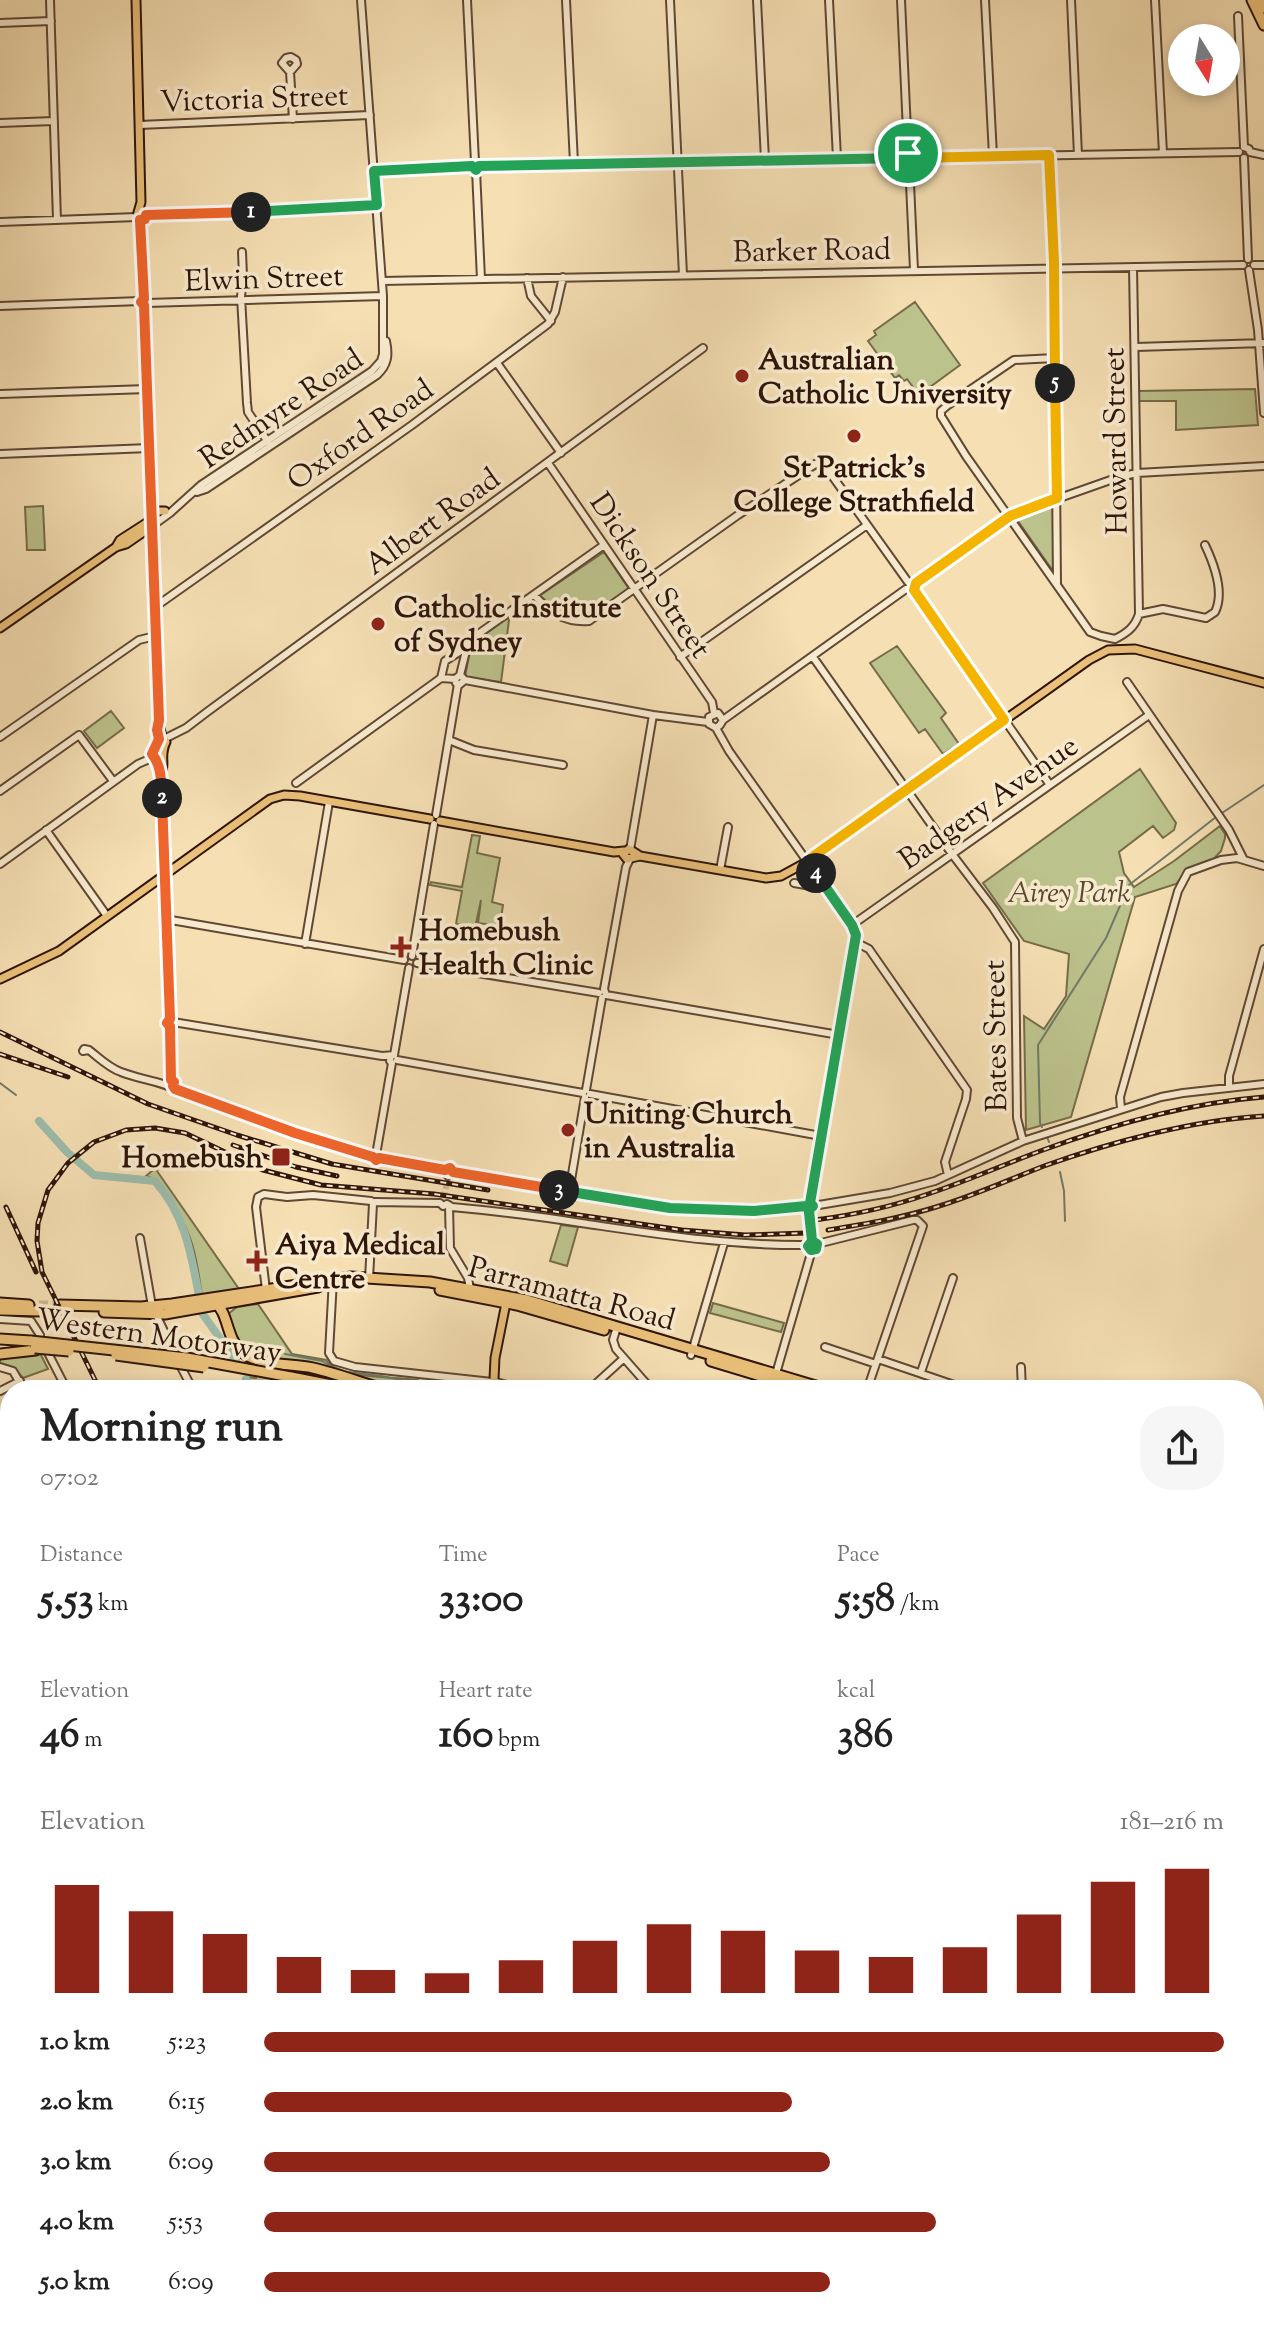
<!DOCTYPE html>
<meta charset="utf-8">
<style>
body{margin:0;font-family:"Sorts Mill Goudy",serif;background:#f6f6f6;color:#222;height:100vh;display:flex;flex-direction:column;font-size:30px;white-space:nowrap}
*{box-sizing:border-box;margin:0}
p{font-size:26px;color:#767676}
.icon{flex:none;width:44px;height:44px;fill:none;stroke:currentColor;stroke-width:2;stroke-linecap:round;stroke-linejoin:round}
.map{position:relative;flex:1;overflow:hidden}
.details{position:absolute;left:0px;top:1380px;width:1264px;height:950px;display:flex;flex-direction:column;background:#fff;border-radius:32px 32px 0 0;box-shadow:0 4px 12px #0003}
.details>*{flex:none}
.needle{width:52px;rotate:169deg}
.buttons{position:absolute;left:1168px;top:24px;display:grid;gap:16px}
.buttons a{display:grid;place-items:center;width:72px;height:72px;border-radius:50%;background:#fff;box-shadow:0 4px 12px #0003;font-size:40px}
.pin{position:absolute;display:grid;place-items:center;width:68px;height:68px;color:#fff;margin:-34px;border:4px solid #fff;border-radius:50%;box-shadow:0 2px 8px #0007}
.km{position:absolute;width:40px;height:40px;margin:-20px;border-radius:50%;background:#222;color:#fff;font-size:22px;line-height:40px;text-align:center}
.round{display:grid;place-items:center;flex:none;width:84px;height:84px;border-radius:32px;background:#f6f6f6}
.overview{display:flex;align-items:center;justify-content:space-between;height:136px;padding:0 40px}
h1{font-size:44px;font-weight:700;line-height:60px}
.metrics{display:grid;grid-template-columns:repeat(3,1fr);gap:12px;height:136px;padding:8px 40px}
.metrics div{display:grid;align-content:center}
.metrics b{font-size:40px;font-weight:700}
.metrics small{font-size:22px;font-weight:400}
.metrics p{font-size:22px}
.chart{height:224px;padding:16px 40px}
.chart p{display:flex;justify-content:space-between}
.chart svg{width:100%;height:144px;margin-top:8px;stroke:#8f2418;stroke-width:6}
ul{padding:0 40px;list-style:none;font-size:26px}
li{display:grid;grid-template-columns:128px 96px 1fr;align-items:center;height:60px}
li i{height:20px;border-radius:10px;background:#8f2418}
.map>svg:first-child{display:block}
.green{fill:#bcc28c;stroke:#766c4a;stroke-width:2}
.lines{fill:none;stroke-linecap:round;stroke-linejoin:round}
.stream{stroke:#707a6b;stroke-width:2}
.river{stroke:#9cbdad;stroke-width:8}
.minor-tunnel{stroke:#cdb791;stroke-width:6;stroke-dasharray:6 3;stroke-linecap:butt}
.highway-tunnel{stroke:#cdb791;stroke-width:9;stroke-dasharray:9 4.5;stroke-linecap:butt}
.minor-casing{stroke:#604834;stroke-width:10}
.major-casing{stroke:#2f1509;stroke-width:11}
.highway-casing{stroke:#2f1509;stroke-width:13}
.minor{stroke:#f8eace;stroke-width:6}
.major{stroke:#eac07a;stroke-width:7}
.highway{stroke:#eac07a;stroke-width:9}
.rail-casing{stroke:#2f1509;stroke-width:5}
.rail{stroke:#f8eace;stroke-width:2;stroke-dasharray:6;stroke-linecap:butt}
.minor-bridge-casing{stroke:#604834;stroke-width:10;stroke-linecap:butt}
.highway-bridge-casing{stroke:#2f1509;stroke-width:13;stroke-linecap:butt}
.minor-bridge{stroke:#f8eace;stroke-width:6}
.highway-bridge{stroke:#eac07a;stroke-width:9}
.split-1-casing{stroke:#fff;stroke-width:16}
.split-2-casing{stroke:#fff;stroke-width:16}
.split-3-casing{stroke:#fff;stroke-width:16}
.split-4-casing{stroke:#fff;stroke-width:16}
.split-5-casing{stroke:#fff;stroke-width:16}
.split-6-casing{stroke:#fff;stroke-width:16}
.split-1{stroke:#22a559;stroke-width:10}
.split-2{stroke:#f0652b;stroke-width:10}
.split-3{stroke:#f0652b;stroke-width:10}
.split-4{stroke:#22a559;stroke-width:10}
.split-5{stroke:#f5b400;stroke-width:10}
.split-6{stroke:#f5b400;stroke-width:10}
.poi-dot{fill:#8f2418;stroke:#f8eace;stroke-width:3}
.labels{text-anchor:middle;stroke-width:7;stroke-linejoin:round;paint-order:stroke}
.street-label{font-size:30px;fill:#2f1509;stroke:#f8eace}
.poi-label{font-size:30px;font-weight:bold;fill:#2f1509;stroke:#f8eace;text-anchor:start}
.park-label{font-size:30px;font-style:italic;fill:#594930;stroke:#f8eace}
</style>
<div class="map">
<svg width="1264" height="2329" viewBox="0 0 1264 2329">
<rect width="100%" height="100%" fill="#f5dfb3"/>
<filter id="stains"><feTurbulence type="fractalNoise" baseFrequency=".0025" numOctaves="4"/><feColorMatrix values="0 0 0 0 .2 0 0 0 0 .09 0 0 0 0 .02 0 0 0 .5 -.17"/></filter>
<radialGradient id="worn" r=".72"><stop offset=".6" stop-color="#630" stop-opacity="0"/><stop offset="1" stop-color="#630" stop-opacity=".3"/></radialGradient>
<path class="green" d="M915,302L960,365L919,395L907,379L904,381L899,375L895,378L868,341L876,335L874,331Z
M1255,389L1258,425L1176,430V401H1139V391Z
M43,506L45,550H27L25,507Z
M1046,506L1054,509L1055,571H1053L1018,521L1020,516Z
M604,552L629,589L587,617C566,619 554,610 539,596Z
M507,618L509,620L501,682L465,677L470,650L476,641Z
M897,646L946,713L941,718L959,744L943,754L925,729L919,733L870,663Z
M111,711L124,728L97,748L84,731Z
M1140,769L1176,823L1174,830L1163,838L1153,826L1119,852L1124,873L1134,887L1174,861L1220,826L1225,834V838L1221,851L1212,861L1186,871L1176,884L1135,897L1071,1117L1026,1130L1024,1016L1044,1029L1066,996L1069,954L1024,941L983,883Z
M472,835L480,836L477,853L500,858L492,902L503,905L500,926L478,923L481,900L475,928L456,924L462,891L430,885L431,882L462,887Z
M160,1164L157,1171L239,1289L202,1296C199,1277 197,1256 190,1238C184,1222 163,1178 146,1176Z
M561,1225L578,1227L567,1266L550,1261Z
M713,1303L784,1323L781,1332L710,1313Z
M258,1304L292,1354L326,1360C337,1378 396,1377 418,1380L423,1386L437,1390H400L325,1368L281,1361L278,1382L316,1390H256L247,1377L256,1378L259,1355L239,1342L228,1314L237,1307Z
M27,1353H40L48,1369L23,1378L16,1370L0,1364V1357Z
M1264,1895V1993L1254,2001V1902Z
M1264,2011V2076L1254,2086V2018Z
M1254,2224L1264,2234V2329H877L880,2320H1254Z
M10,2264V2320H121L125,2329H0V2269Z"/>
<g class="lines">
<path class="stream" d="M1222,813L1264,785
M0,1083L16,1095
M1042,1127L1040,1123L1038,1045L1106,938L1129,885L1216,817
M1047,1137L1049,1142
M1060,1172L1064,1191L1065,1221
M285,1354L322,1361L332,1367L347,1372L381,1376L452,1390
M1144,2320L1147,2329"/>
<path class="river" d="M39,1121L67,1152L94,1175L155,1181C185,1215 191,1253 199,1296
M202,1313L236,1361
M246,1379L252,1390
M821,2320L825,2329"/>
<path class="minor-tunnel" d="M444,1198L447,1181"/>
<path class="highway-tunnel" d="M39,1305H60
M0,1441L10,1442
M0,1458L10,1459"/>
<defs>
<path id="minor" d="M50,0L57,220
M467,0L475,162
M566,0L574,163
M670,0L683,275
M757,0L765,160
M829,0L837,158
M901,0L908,153
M985,0L993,156
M1071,0L1078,155
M1155,0L1163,153
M1238,16L1244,147
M0,23L51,21
M290,72L297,64L296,60L291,57L286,58L282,63L290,72L293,119
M0,123L54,121
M139,125L370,115
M1244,147L1249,149L1250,152L1264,155
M1049,155L1054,262L1057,583
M913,158L1239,152
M1244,158L1248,259
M909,162L914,270
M479,166L904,158
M476,170L481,279
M374,171L472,166
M146,215L242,213L377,205
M0,222L137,217
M242,252L243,276L241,297L247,403L248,412L268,442
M1254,265H1264
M1249,270L1258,330L1264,413
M527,278L531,296L551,321
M382,281L1243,265
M147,303L383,296
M0,306L141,301
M1136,347L1264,343
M1055,358L1014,360L948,405L941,411V416L966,456L1090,632L1101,636L1115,639C1127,633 1135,627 1139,614L1133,267
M497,363L561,453
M0,394L147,389
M0,454L149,448
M548,463L712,702L714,713
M197,492L206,489L377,375C388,365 389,355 386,341
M152,526L170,513L201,485L372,371L381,361L383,354V296L361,0
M916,583L1017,513L1119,477L1137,473L1264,466
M914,590L1050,785
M534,595C550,612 564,623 589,621L738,515L817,463L828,470L908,582
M155,607L412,425L548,324L555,312L563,277
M1139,614L1163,609L1206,618L1215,612C1225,592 1214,564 1205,545
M680,657L867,525
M813,657L952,854L993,908L1015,942L1017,1118L1023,1141
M460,675L465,680L459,685L456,683L455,679L460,675L467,647L474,637L604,545
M441,678L445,661L467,647
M465,680L653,715L708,722
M1127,682L1229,830L1244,860
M723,720L906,589
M716,728L720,725L723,720L718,713L709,717V724L716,728L729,751L804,857
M0,737L139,640L155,636
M164,739L186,728L207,712L703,348
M449,740L474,750L563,765
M296,783L441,678L455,679
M0,791L79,735L113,781
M436,815L458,684
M46,830L107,916
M630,850L653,715
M0,864L138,764L154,757
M720,870L728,827
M164,876L170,1019L167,1022L170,1026L171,1080
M794,883L828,889
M165,919L404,960
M852,925L1149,715
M855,942L869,949L967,1090L966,1099L945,1162L948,1175
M305,944L329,802
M412,956L434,824
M417,963L599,993
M606,995L839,1035
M606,995L604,989L626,867L630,859
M173,1022L382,1056L394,1055
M89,1050L84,1049L83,1051L89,1050C99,1058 109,1068 121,1072C141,1080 164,1081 180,1092L295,1133L373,1157L375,1160L379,1158L445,1170
M394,1055L409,968
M397,1060L583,1093
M1229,1087V1076L1264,949
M586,1090L602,998
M590,1094L821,1136
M1121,1109L1120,1097L1178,891L1188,872L1221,860L1237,858L1264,866
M376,1155L392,1063L390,1061L391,1056
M450,1168L452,1173L448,1176L445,1172Z
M453,1172L657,1207L754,1211L806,1206
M569,1192L585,1097
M375,1202L440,1203L443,1206L447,1204L452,1207C495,1211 538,1216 581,1223C657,1234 731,1246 808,1245
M809,1203L813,1206L810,1210L806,1207Z
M810,1203L856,935L852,925L810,865
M449,1206L450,1248L468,1278L470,1289
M813,1206L890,1193L935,1181L1023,1141L1161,1097L1183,1093L1264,1084
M140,1238L152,1306L173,1350
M807.5 1245a4.5 4.5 0 1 1 9 0a4.5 4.5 0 1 1-9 0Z
M817,1244L913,1220H917L923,1226L867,1390
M333,1279L329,1353L334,1361L355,1367L492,1382
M369,1279L373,1204
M266,1290L256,1207L258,1197L264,1194L287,1197L313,1195L371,1201
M0,1319L31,1321L40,1335
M617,1327L613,1340L616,1349L652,1390
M825,1347L876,1364
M48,1353L67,1390
M691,1355L724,1243
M878,1359L969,1390
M0,1367L13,1371L24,1390
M181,1367L193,1390
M1021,1367L1022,1390
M921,1372L953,1278
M775,1377L812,1250
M496,1382L525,1390
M589,1390L623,1359
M0,1391L20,1381
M0,1430L10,1425
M0,1470L10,1465
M1254,1505L1264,1479
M0,1508L10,1503
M0,1597L10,1592
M0,1695L10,1690
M0,1793L10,1788
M0,1891L10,1887
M1254,1898L1264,1892
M0,1973L10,1968
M1254,2008L1264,2000
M0,2055L10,2051
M0,2139L10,2135
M0,2226L10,2221
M129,2320L133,2329
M318,2320L321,2329
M399,2320L403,2329
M480,2320L486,2329
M638,2320L642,2329
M908,2320V2329
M1033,2320L1036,2329
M1209,2320L1213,2329
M499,2329L510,2325L518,2329
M688,2329L703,2320
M1102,2329L1122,2320"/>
<path id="major" d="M136,0L141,202L137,216L141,231L144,299L147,301
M144,299L141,302L144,305L157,678L159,721L162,738
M151,506L157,511H165
M116,547L120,540L151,520
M0,628L116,547L126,544L152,526
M157,735L159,739L152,754L156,758L159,770
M159,739H164L166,742C159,756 166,763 161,774L164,876
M440,821L614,852L624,851
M640,856L629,849L623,854L627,859L640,856L766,878L781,876L803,864
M811,858L1089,660L1108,650L1135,649L1264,683
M0,979L59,951L270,799L284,795L300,796L430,819
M494,1379L495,1358L507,1298
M0,1795L10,1816
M1254,2204L1264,2215
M1254,2216L1264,2226
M237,2320L240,2329"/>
<path id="highway" d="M1252,0L1264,25
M1260,0L1264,8
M440,1290L517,1305L604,1330
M215,1302C229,1314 226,1338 241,1351C259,1367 291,1363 313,1368C338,1374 362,1383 386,1390
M0,1303L29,1305
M60,1305L141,1307L172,1304L351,1277L430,1282L527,1300L829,1390
M0,1310L42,1311
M104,1312L165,1314L318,1287
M0,1339L31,1341
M0,1354L36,1350
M711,1361L807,1390
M291,1377L357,1390
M1254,1514L1264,1517
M1254,1521L1264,1524
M1254,1646L1264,1649
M1254,1661L1264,1665
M1254,1669L1264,1672
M1254,1682L1264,1686
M1254,1696L1264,1698
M1254,1716L1264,1727
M1254,1869L1264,1861
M1254,1882L1264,1875
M863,2329L867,2320
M871,2329L874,2320"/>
</defs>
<use href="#minor" class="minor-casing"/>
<use href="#major" class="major-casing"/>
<use href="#highway" class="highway-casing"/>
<use href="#minor" class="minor"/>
<use href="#major" class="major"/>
<use href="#highway" class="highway"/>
<defs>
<path id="rail" d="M0,1032L148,1104L237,1135L332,1164L488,1190
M0,1054L68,1077
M233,1145L296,1167L337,1176
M6,1207L36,1272
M815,1220C853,1215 891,1207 928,1194C967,1181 1005,1164 1043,1150C1114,1124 1188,1103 1264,1097
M828,1230C865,1224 901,1218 936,1207C973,1196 1008,1180 1044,1166C1111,1142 1193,1120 1264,1116
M100,1390L42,1272L37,1241L38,1223L48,1190L68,1163L94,1142L126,1130L155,1128L185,1133L263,1170L321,1185L434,1194L682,1230L745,1235L806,1233
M537,2320L540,2329"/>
</defs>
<use href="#rail" class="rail-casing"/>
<use href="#rail" class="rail"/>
<defs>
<path id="minor-bridge" d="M809,1217L811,1236"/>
<path id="highway-bridge" d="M31,1341L187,1358L291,1377
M35,1348L69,1351
M116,1355L204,1367"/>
</defs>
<use href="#minor-bridge" class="minor-bridge-casing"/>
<use href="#highway-bridge" class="highway-bridge-casing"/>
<use href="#minor-bridge" class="minor-bridge"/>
<use href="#highway-bridge" class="highway-bridge"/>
</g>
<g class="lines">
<defs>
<path id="split-1" d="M251,212L377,205L374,171L472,166L476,170L479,166L903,158L908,153"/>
<path id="split-2" d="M162,798C161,783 162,766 152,754L159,739L157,730L159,720L144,305L141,302L144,299L140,220L145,219L146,215L251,212"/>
<path id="split-3" d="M162,798L170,1019L167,1023L170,1026L171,1080L174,1082L173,1086L175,1089L295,1133L373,1157L376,1160L379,1158L445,1170L450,1168L453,1172L559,1190"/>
<path id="split-4" d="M559,1190L670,1208L754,1211L806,1206L809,1210V1213L812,1241L817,1244L816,1249L811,1250L808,1246L812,1241L809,1210L813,1206L810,1203L856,935L852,925L816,873"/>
<path id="split-5" d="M816,873L810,865L811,858L1004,720L914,590L916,583L1010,516L1057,498L1055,383"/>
<path id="split-6" d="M908,153L914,158L1049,155L1054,262L1055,383"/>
</defs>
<use href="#split-1" class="split-1-casing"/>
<use href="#split-2" class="split-2-casing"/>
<use href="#split-3" class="split-3-casing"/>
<use href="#split-4" class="split-4-casing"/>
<use href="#split-5" class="split-5-casing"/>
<use href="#split-6" class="split-6-casing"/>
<use href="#split-1" class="split-1"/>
<use href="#split-2" class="split-2"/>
<use href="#split-3" class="split-3"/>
<use href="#split-4" class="split-4"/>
<use href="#split-5" class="split-5"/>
<use href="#split-6" class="split-6"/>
</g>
<g class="poi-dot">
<circle cx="742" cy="376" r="8"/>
<circle cx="854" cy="436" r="8"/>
<circle cx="378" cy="624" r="8"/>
<path d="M397 935h8v8h8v8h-8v8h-8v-8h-8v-8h8z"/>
<circle cx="568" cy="1130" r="8"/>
<rect x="271" y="1147" width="20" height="20" rx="4"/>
<path d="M253 1249h8v8h8v8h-8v8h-8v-8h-8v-8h8z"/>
</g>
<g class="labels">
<g class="street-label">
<text transform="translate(254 98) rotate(-2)" y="10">Victoria Street</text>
<text transform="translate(812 250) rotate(-1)" y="10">Barker Road</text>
<text transform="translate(264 278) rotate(-2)" y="10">Elwin Street</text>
<text transform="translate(281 408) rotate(-34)" y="10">Redmyre Road</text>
<text transform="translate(360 434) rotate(-35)" y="10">Oxford Road</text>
<text transform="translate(1115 441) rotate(-91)" y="10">Howard Street</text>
<text transform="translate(432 521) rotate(-36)" y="10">Albert Road</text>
<text transform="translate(651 575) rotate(56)" y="10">Dickson Street</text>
<text transform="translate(988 802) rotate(-35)" y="10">Badgery Avenue</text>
<text transform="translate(995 1036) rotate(-91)" y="10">Bates Street</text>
<text transform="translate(572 1293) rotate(15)" y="10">Parramatta Road</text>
<text transform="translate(159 1335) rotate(8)" y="10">Western Motorway</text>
</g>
<g class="poi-label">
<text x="758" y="369">Australian<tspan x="758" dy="34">Catholic University</tspan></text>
<text x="854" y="477" text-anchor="middle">St Patrick's<tspan x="854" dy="34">College Strathfield</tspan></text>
<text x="394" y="617">Catholic Institute<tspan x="394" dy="34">of Sydney</tspan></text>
<text x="419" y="940">Homebush<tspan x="419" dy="34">Health Clinic</tspan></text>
<text x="584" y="1123">Uniting Church<tspan x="584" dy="34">in Australia</tspan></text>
<text x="263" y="1167" text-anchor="end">Homebush</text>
<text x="275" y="1254">Aiya Medical<tspan x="275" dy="34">Centre</tspan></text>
</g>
<g class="park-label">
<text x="1069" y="902">Airey Park</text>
</g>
</g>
<rect width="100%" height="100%" filter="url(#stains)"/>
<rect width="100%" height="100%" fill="url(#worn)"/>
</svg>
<div class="buttons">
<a><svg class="needle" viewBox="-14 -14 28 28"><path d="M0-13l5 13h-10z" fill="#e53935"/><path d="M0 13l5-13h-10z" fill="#767676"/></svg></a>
</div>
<div class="pin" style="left:908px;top:153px;background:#1e9e55"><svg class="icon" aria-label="arrive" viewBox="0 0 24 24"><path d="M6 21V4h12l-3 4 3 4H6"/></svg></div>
<b class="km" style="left:251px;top:212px">1</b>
<b class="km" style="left:162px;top:798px">2</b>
<b class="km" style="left:559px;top:1190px">3</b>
<b class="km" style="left:816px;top:873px">4</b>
<b class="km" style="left:1055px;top:383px">5</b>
<section class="details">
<div class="overview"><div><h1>Morning run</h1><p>07:02</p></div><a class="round"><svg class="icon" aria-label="share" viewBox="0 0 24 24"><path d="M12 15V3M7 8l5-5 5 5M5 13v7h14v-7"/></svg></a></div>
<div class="metrics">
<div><p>Distance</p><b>5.53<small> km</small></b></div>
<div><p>Time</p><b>33:00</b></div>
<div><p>Pace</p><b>5:58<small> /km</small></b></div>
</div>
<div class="metrics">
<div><p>Elevation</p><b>46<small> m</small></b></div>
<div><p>Heart rate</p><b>160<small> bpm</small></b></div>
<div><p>kcal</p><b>386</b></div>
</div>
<div class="chart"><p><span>Elevation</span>181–216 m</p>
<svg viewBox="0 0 160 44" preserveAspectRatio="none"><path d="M5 44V11M15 44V19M25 44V26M35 44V33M45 44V37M55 44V38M65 44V34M75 44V28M85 44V23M95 44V25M105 44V31M115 44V33M125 44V30M135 44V20M145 44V10M155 44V6"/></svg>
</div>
<ul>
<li><b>1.0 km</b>5:23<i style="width:100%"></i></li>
<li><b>2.0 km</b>6:15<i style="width:55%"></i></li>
<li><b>3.0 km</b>6:09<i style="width:59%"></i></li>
<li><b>4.0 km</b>5:53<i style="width:70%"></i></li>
<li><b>5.0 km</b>6:09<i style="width:59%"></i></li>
</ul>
</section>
</div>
